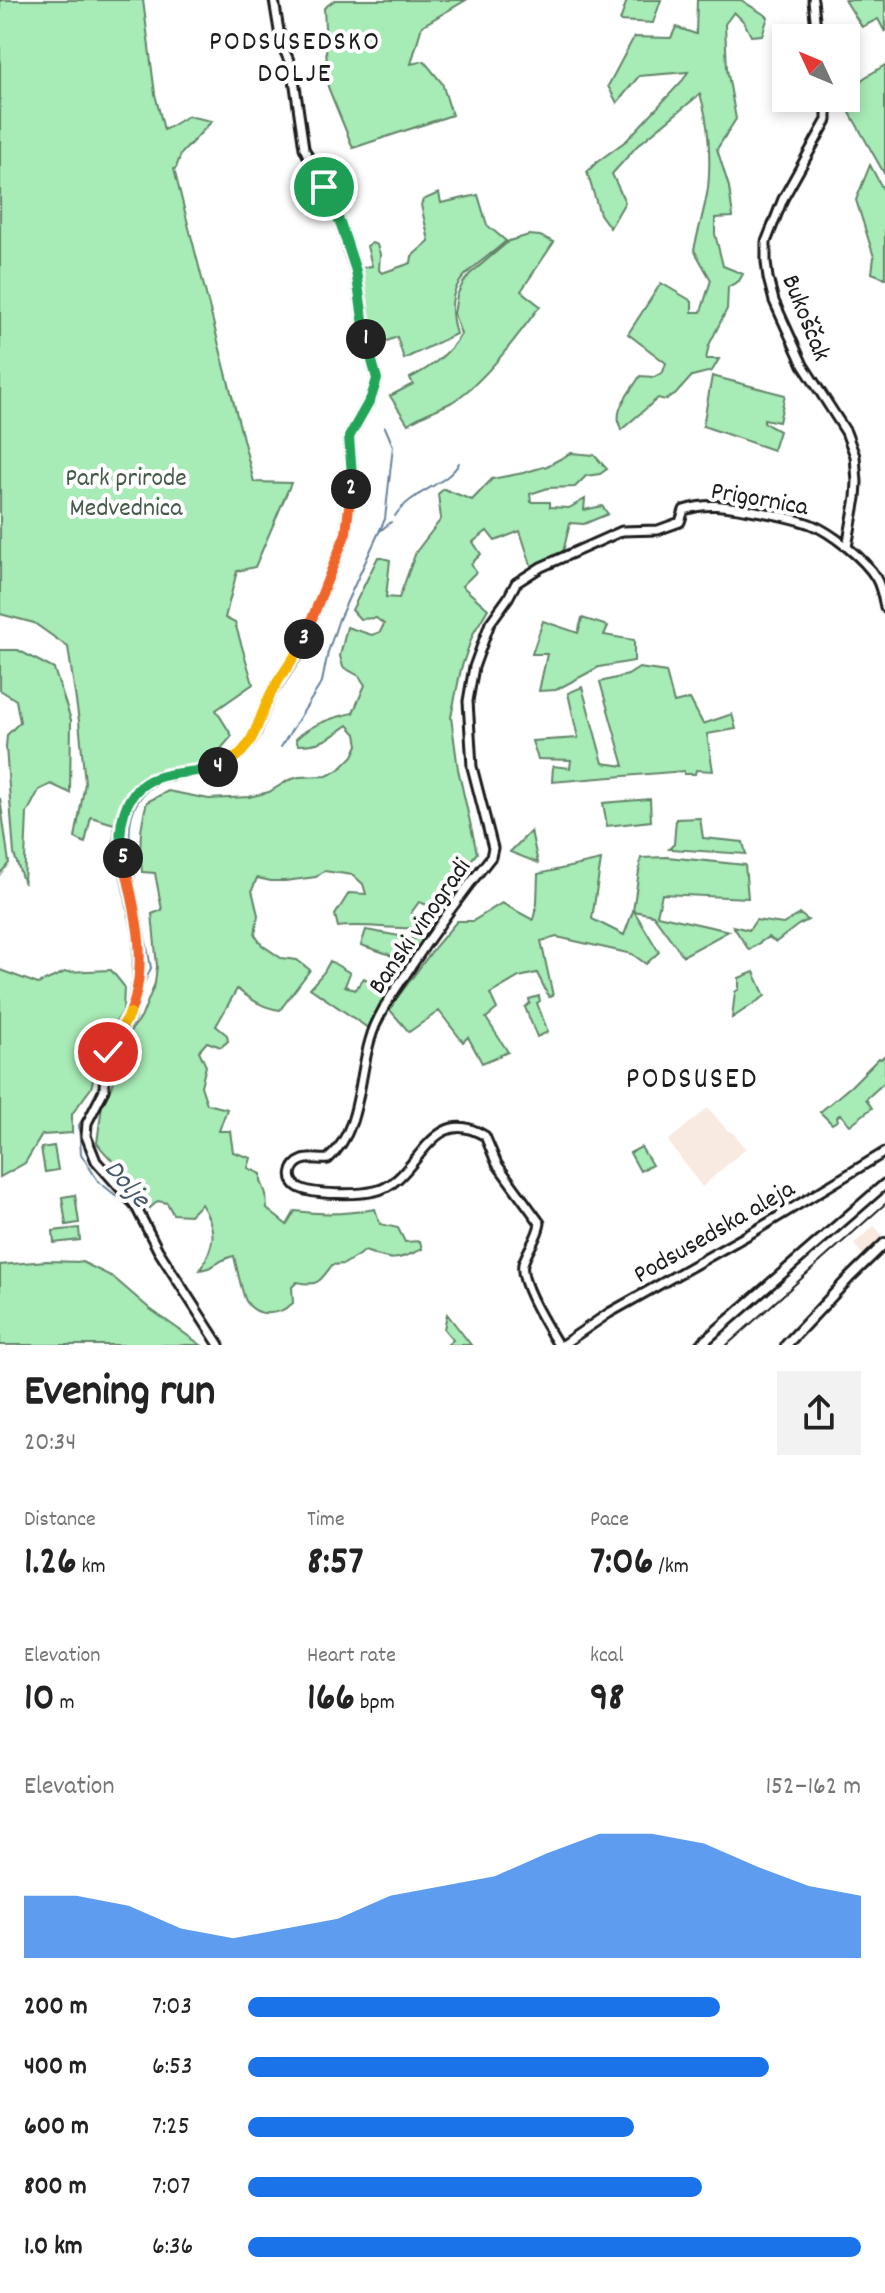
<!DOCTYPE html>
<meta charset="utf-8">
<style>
body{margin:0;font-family:Dekko,sans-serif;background:#f2f2f2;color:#222;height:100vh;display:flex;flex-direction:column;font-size:30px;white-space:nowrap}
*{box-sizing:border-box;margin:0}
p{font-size:26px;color:#767676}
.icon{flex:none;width:44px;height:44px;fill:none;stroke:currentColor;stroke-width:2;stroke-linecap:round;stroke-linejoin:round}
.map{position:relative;height:1345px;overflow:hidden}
.side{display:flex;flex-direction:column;background:#fff;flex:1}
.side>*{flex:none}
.needle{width:52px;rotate:314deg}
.buttons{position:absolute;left:772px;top:24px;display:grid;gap:16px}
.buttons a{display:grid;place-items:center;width:88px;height:88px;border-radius:0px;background:#fff;box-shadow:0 4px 12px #0003;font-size:40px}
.pin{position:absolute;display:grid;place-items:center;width:68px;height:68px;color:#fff;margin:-34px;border:4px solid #fff;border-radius:50%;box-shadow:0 2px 8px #0007}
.km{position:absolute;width:40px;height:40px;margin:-20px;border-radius:50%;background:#222;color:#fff;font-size:22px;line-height:40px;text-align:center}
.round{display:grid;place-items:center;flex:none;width:84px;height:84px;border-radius:0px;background:#f2f2f2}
.overview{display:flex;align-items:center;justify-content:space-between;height:136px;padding:0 24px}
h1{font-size:44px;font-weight:700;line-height:60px}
.metrics{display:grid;grid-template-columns:repeat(3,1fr);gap:12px;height:136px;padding:8px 24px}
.metrics div{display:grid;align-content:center}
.metrics b{font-size:40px;font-weight:700}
.metrics small{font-size:22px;font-weight:400}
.metrics p{font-size:22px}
.chart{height:224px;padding:16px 24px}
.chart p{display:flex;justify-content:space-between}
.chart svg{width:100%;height:144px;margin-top:8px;fill:#1a73e8;opacity:.7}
ul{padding:0 24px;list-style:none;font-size:26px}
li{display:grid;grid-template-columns:128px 96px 1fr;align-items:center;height:60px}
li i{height:20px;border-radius:10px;background:#1a73e8}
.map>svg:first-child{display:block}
.built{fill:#f8e9e1}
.green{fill:#a7ebb6;stroke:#628469;stroke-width:2}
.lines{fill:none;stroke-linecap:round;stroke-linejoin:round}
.stream{stroke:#66839d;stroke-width:2}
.tertiary-casing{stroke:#1c1c1c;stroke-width:13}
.secondary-casing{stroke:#1c1c1c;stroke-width:14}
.tertiary{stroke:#fff;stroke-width:7}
.secondary{stroke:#fff;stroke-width:8}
.rail{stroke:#1c1c1c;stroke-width:2}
.split-1-casing{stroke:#fff;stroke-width:16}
.split-2-casing{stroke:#fff;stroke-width:16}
.split-3-casing{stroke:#fff;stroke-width:16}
.split-4-casing{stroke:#fff;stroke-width:16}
.split-5-casing{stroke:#fff;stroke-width:16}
.split-6-casing{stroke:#fff;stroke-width:16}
.split-7-casing{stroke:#fff;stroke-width:16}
.split-1{stroke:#22a559;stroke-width:10}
.split-2{stroke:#22a559;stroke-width:10}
.split-3{stroke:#f0652b;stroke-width:10}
.split-4{stroke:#f5b400;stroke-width:10}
.split-5{stroke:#22a559;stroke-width:10}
.split-6{stroke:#f0652b;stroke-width:10}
.split-7{stroke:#f5b400;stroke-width:10}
.labels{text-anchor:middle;stroke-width:8;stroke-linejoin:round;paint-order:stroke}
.street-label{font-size:26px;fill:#1c1c1c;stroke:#fff}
.park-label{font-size:26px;fill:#465a4a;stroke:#fff}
.neighbourhood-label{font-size:28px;letter-spacing:2px;fill:#1c1c1c;stroke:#fff}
.water-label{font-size:28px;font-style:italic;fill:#475867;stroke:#fff}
.quarter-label{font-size:30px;letter-spacing:2px;fill:#1c1c1c;stroke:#fff}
</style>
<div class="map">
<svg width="885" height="1345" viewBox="0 0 885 1345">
<rect width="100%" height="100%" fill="#fff"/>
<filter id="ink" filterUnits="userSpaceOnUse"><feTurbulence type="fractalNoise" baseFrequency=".0125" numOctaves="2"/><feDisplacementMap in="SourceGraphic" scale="16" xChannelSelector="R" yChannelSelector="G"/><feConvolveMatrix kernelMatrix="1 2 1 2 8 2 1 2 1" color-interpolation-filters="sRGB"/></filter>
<g filter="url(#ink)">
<path class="built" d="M708,1108L727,1130L734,1134L746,1148L702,1187L668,1141Z
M874,1226L885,1238L865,1258L854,1244Z"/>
<path class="green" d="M0,0H143L155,94L164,130L188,116L212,121L181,154L176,168L174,169L254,482L291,483L255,567L237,571L225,618L235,623L253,684L216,710L232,736L206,766C194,767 179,766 167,769C141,775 123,802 114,824L91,817L85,843L75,838L85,783L79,721L68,647L34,623L0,614Z
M335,0H466L422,26L411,64L424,61L442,83L452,115L353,148L328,87L324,8Z
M627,0H661L653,23L620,21Z
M697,0H741L768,17L762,35L751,36L744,22L734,12L725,24L727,69L736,119L717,149L729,187L733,217L715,218V234L723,266L743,274L739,281L728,287L727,309L709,345L706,359H719L712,371L692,376L675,395L665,400L658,398L621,430C612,408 629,395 640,376L654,377L663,372L666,363L628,334L661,283L690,300L692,302V312H701L711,280L694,250C698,230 705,209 708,188C711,159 709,122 700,94L637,146L612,174L625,202L610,228L600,214L587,172L597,162L627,140L683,80L688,72L639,76L617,103L608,86L634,37L671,38L676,27L696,34Z
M845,0H885V32L878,19L862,27Z
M885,65V175L849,111L840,101L846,98V95L864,78Z
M870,165L885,193V278L872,273L874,257L856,200Z
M439,193L441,203L478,195L487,225L506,241C472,272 440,279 456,334L404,359L397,337L372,347L357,269L372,266L367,246L372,243L377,245L380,254L379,270L382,273L411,263L412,256L429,241L421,205L423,200Z
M529,235L540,236L554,242L521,291L540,306C517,336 484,383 452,402C437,410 422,414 408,424L390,396L413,384L410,378C430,368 450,353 461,334L454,314L457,295L463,283L470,274L509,241Z
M712,376L785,395L779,422L764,419V423L779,431L773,450L703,426Z
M571,453L594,455L607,469L600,474L586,476L575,487L548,488L530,494L531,502H550V507L569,508L585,499L584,510L602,506L608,514L584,524L570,523L563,552L532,568L520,531L495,541L487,531L473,542L481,554L471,564L476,572L462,586L488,609L473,634L461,669L451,717L458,769L477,853L433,907L419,902L411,913L430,926C399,932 369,923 338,927L335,915L349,893L366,894L363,884L353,875L324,871L316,877L285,881H271L257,878L252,890L258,915L255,935L262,945L281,958L297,960L310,970L280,1010C262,1008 251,999 237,989L216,1026L227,1035L228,1041L221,1047L207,1042L199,1051L206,1066L201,1086L207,1104L227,1109L219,1131H230L233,1152L251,1158L248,1168L261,1174V1181L266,1194L267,1209L287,1225L295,1211C322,1215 348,1214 375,1209L380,1224L398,1228L405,1242L420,1241L422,1249C396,1262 391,1261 365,1251L344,1264L332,1265C320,1281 318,1287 297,1282L292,1287L293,1303C280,1315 257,1319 246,1301C243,1296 236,1265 234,1256C218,1259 217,1268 200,1270C215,1244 218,1230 201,1204L190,1215L173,1214L167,1203L158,1201L150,1208C141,1182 113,1166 97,1143L102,1105L113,1084L122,1041L141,1018L155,983L157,966L152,914L162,910L155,873L142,872C139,846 140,826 147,802L168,791L209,799L249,797L269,792L289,780L299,777L327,776L340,769L353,756L358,745L356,734L348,725C330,738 322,745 298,745L296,739C310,725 334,717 353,713L365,685L359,676L343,667L340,656L347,627L372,635L380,632L384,624L376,618L360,619L352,610L378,557L390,560L386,597L399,598L416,552L441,519L438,494L444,489L472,500L492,479L523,473L547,466Z
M582,618L608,626L604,635L634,640V661L599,667L556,690L539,691L547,654H532L543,621L578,633Z
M0,650H18L54,669L71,720L70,793L51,784L39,790L27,813L24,884L14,854L6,747L7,735L20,722L16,700L0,690Z
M639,668L666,672L674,703L690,699L703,724L732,714L736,729L707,734L713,771L696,770L695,774H684V771L552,782L553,766L570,768L571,760L538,759L532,741L578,738L568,693L582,687L603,763L624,766L600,682L628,675Z
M0,798L9,863L0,874Z
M650,799L651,821L607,826L603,803Z
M700,818L703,838L743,842L746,854L669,849L674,844L676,819Z
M531,831L538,863L510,852Z
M667,857L745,865L748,898L662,894L657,915L729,931L683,956L653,915L634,911L659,952L646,964L632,954L557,937L541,941L553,996L549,997L537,973L519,977L490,994L497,1009L486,1018L508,1052L482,1063L468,1037L463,1042L439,1011L409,1032L389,1009L435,947L457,921H473L502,903L533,920L537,903L538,874L601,860L592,919L624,935L633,911L641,858Z
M800,914L808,920L798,925L776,942L768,937L749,950L733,926L749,930L756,920L783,924Z
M366,930L416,939L427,934L405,966L388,954L361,945Z
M330,961L350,973L345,986L355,990L364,978L387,992L368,1028L310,988L324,972Z
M0,970L38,984L65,972L111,970L124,986L123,1011L102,1043L91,1088L72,1114V1133L42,1135L25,1163L0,1177Z
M754,972L765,996L732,1018L735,992L739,989V978Z
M539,996L540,1001L537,1003L548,1032L537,1037L525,1007L530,1003L529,999Z
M885,1055V1082L866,1099L872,1108L850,1125L840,1114L837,1117L838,1120L832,1124L820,1112L851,1086L879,1058L881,1059Z
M54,1146L58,1170L45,1172L41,1148Z
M641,1147L652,1165L640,1171L630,1153Z
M75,1195L79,1223L66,1225L62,1197Z
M79,1228L80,1240L54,1243L53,1231Z
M46,1261L82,1262L113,1277L150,1309L201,1345H0V1265Z
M447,1314L471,1345H447L453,1340L444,1329Z"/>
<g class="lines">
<path class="stream" d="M357,304L362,337
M395,516C411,491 448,485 459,463
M380,531L391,522
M281,747L322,682L328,652L339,619L385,519L393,446L385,427
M135,879C129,841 120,806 158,782
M108,1083L112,1077L117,1044L134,1023L144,983L151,968L141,916
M103,1087L79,1125L81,1154L98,1181L130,1207L153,1250L204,1328"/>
<defs>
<path id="tertiary" d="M813,0L817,38
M827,98V120L783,199L766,242V262L768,278L774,301L803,365L846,432L855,456L857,482L856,498L847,547
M219,1345L158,1250L135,1205L96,1161L86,1136L87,1123L104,1090L105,1064L108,1052L131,1011L138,982L139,936L119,842L120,828L125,809L139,788L157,777L214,768L228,763L246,748L256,732L270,695L297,655L306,635L346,533L352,475L349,437L371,398L377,379L367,346L356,271L351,258L341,225L304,148L295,86L291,65L281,43L274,0
M558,1345C548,1328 519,1283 523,1264C527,1250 538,1238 540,1223L497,1164L485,1136C429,1101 419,1182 375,1191C359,1195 314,1195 300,1188C287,1182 289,1165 303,1160C310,1157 320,1160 328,1159C361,1131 358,1080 370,1040C377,1015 393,993 408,971C434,931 461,894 491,857L493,848L472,767L468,701L474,667L490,623L508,598L516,583L541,567L622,531L658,530L680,522L684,510C707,502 727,506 750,510C771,514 791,517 810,524C831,532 865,559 876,578C881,586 883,598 885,607
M562,1345L609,1313L753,1232L885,1152"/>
<path id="secondary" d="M700,1345L885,1184
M786,1345L849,1278L885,1243"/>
</defs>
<use href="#tertiary" class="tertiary-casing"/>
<use href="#secondary" class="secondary-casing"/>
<use href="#tertiary" class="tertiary"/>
<use href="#secondary" class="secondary"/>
<path class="rail" d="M727,1345L885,1204"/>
</g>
</g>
<g class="lines" filter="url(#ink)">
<defs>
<path id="split-1" d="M324,187L341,225L356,271L366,339"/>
<path id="split-2" d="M351,489L352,475L349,437L371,398L377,379L366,339"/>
<path id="split-3" d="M304,639L346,533L351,489"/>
<path id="split-4" d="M218,767C256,752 255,725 271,693C281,674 295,659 304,639"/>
<path id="split-5" d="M123,858C116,828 123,790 156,778C176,771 198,773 218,767"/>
<path id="split-6" d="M123,858C135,909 150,962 130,1013"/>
<path id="split-7" d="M108,1052L130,1013"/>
</defs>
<use href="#split-1" class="split-1-casing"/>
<use href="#split-2" class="split-2-casing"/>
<use href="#split-3" class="split-3-casing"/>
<use href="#split-4" class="split-4-casing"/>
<use href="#split-5" class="split-5-casing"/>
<use href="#split-6" class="split-6-casing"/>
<use href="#split-7" class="split-7-casing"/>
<use href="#split-1" class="split-1"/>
<use href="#split-2" class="split-2"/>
<use href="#split-3" class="split-3"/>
<use href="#split-4" class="split-4"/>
<use href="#split-5" class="split-5"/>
<use href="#split-6" class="split-6"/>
<use href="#split-7" class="split-7"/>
</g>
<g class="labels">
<g class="street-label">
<text transform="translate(808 317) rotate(68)" y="9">Bukoščak</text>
<text transform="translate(760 497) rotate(10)" y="9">Prigornica</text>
<text transform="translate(418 925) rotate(-55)" y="9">Banski vinogradi</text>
<text transform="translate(713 1230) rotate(-30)" y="9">Podsusedska aleja</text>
</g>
<g class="park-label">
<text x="126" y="485">Park prirode<tspan x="126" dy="30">Medvednica</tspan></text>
</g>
<g class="neighbourhood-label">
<text x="295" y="49">PODSUSEDSKO<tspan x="295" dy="32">DOLJE</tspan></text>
</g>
<g class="water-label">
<text transform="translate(129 1182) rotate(49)" y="10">Dolje</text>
</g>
<g class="quarter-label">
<text x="692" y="1087">PODSUSED</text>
</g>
</g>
</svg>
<div class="buttons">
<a><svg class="needle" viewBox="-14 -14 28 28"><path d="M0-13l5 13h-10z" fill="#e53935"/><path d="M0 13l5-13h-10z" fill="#767676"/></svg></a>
</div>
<div class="pin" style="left:324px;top:187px;background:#1e9e55"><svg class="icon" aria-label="arrive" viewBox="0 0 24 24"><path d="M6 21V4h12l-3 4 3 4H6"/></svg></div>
<div class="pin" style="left:108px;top:1052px;background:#d93025"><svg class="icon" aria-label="check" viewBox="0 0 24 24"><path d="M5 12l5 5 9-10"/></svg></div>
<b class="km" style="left:366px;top:339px">1</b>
<b class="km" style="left:351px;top:489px">2</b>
<b class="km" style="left:304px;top:639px">3</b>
<b class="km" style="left:218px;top:767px">4</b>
<b class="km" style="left:123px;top:858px">5</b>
</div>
<section class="side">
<div class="overview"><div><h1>Evening run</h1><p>20:34</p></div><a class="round"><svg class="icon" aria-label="share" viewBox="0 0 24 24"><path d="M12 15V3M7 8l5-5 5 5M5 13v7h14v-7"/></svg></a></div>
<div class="metrics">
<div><p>Distance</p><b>1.26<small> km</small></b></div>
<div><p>Time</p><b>8:57</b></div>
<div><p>Pace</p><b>7:06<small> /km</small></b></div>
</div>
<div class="metrics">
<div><p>Elevation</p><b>10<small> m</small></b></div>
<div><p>Heart rate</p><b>166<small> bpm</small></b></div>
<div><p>kcal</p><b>98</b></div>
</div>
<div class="chart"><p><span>Elevation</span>152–162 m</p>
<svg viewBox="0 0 160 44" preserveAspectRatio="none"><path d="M0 44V25L10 25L20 28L30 35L40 38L50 35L60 32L70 25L80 22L90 19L100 12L110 6L120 6L130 9L140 16L150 22L160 25V44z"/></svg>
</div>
<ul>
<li><b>200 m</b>7:03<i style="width:77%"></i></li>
<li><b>400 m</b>6:53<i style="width:85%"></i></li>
<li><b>600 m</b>7:25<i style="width:63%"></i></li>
<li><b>800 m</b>7:07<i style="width:74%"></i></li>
<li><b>1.0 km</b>6:36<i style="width:100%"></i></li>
</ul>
</section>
